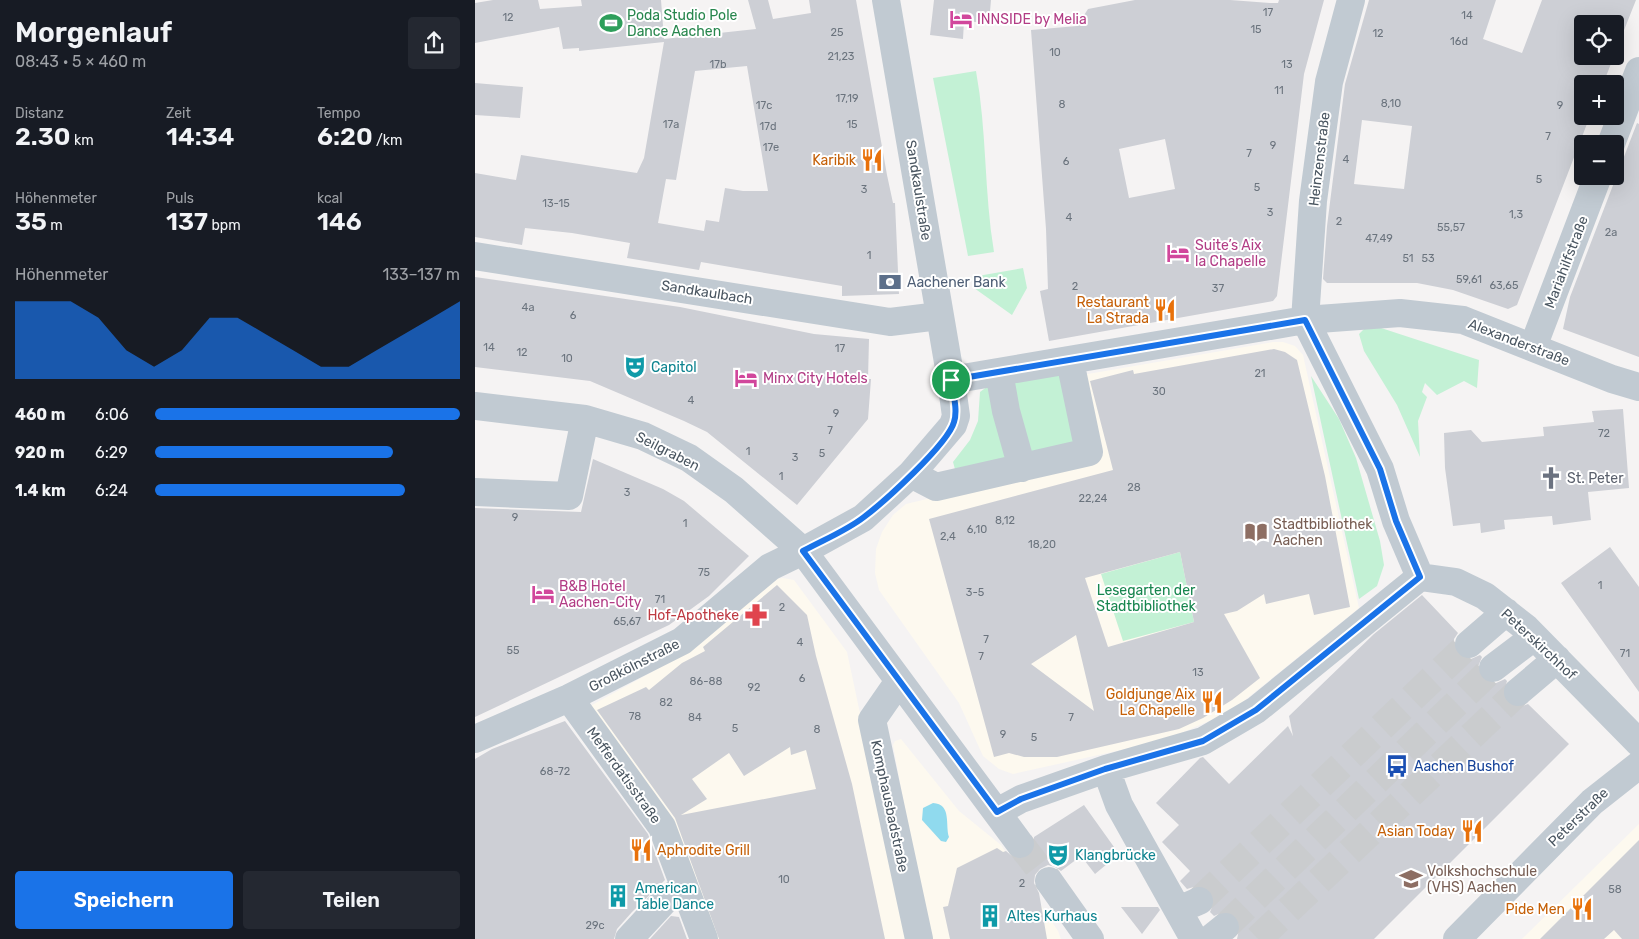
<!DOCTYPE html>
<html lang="de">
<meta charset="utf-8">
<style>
body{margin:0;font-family:Rubik,sans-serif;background:#242831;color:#f1f3f6;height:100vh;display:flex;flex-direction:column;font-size:19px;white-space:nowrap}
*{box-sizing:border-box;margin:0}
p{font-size:16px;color:#9ea1a6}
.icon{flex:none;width:28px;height:28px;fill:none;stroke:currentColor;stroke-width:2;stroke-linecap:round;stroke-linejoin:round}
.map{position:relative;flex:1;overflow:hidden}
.drawer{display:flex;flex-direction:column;background:#171b24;width:475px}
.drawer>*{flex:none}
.controls{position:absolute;left:1099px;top:15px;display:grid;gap:10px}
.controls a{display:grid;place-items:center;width:50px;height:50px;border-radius:5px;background:#171b24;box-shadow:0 5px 20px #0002;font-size:25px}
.pin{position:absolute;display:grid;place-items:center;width:42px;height:42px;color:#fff;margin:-21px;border:2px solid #fff;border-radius:50%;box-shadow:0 1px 5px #0007}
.round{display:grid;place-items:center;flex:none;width:52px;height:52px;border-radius:5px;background:#242831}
.head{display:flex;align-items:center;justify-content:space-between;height:85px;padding:0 15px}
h1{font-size:28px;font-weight:600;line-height:38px}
.metrics{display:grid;grid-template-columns:repeat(3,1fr);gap:8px;height:85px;padding:5px 15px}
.metrics div{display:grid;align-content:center}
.metrics b{font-size:25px;font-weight:600}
.metrics small{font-size:14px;font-weight:400}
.metrics p{font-size:14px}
.chart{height:140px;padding:10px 15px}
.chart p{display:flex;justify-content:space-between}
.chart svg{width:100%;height:90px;margin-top:5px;fill:#1a73e8;opacity:.7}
.cta{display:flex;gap:10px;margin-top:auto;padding:10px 15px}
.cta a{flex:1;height:58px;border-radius:5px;background:#1a73e8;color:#fff;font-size:20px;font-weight:600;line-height:58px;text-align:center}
.cta a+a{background:#242831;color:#f1f3f6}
ul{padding:0 15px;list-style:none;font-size:16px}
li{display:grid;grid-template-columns:80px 60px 1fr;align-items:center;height:38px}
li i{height:12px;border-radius:6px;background:#1a73e8}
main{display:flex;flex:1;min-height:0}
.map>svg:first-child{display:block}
.commercial{fill:#fdf9ef}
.green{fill:#c3f1d5}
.water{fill:#90daee}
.building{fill:#cdcfd5;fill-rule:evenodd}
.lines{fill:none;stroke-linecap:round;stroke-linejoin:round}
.minor-tunnel{stroke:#caccce;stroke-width:28;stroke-dasharray:28 14;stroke-linecap:butt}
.minor{stroke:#c1cad2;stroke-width:28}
.route-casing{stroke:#fff;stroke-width:10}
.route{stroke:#1a73e8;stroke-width:6}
.labels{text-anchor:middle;stroke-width:4;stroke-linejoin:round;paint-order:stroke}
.number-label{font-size:11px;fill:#6b747e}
.leisure-label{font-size:14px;fill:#27864d;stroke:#fff;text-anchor:start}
.hotel-label{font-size:14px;fill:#b23c85;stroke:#fff;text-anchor:start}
.street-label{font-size:14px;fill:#4a5661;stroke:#fff}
.food-label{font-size:14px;fill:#c56008;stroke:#fff;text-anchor:end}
.service-label{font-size:14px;fill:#4e5e75;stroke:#fff;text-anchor:start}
.culture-label{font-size:14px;fill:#0d838f;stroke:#fff;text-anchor:start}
.worship-label{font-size:14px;fill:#5b616d;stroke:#fff;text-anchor:start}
.education-label{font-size:14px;fill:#785e54;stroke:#fff;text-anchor:start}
.park-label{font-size:14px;fill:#17864f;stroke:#fff}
.health-label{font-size:14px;fill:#be3a42;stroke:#fff;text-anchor:end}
.transit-label{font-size:14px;fill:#164399;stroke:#fff;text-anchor:start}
</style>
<main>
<section class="drawer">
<div class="head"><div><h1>Morgenlauf</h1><p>08:43 · 5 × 460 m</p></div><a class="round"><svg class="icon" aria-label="share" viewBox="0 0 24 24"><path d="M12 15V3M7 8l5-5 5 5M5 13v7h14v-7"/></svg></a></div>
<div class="metrics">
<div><p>Distanz</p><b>2.30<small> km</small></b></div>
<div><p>Zeit</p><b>14:34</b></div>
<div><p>Tempo</p><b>6:20<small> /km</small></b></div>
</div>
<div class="metrics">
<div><p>Höhenmeter</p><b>35<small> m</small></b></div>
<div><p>Puls</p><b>137<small> bpm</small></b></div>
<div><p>kcal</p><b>146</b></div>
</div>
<div class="chart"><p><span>Höhenmeter</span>133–137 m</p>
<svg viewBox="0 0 160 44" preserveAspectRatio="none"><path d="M0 44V6L10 6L20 6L30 14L40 30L50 38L60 30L70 14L80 14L90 22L100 30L110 38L120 38L130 30L140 22L150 14L160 6V44z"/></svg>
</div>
<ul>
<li><b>460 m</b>6:06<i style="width:100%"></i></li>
<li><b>920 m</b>6:29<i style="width:78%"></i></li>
<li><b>1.4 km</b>6:24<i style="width:82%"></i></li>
</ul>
<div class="cta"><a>Speichern</a><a>Teilen</a></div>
</section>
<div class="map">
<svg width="1164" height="939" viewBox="0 0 1164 939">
<rect width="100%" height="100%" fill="#f5f3f3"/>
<path class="commercial" d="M798,342H808L820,346L828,355L884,608L765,704L739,719L699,736L673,744L538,774L524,769L508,756L484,703L404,590L400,573L401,549L407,532L418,515L431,504L624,458L607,375Z
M308,578L319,580L372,652L433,939H236L116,720L117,705L217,650L301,579Z
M426,739L484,811L526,845L583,931L586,939H454L418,745L420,741Z
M1164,824V939H1047Z"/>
<path class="green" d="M501,71C512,131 509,192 519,252L493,256L458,78Z
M548,268L552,288L537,315L499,288L497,277Z
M900,326L1004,360L1002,388L989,381L962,395L950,383L947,392L952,397L943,421L945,457L922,405L889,351L884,334L891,327Z
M587,372L602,444L481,473L478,462L495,440L503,421L505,392L513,386Z
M836,376L864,419L881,458L905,541L909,565L902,586L884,599Z
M705,552L719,622L648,641L626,574Z"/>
<path class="water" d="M458,803C477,804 470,825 474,837L471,842L466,841L447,820L448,808Z"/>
<path class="building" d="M18,0H63L65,9L107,6L106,0H186L189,39L281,29L273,0H293L298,19L336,13L334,0H381L412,175L418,203H420L424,294L367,296V286L226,262L224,270L152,258L155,243L97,233L50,228L47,245L0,237V173L41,180L46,155L162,173L169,158L189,42L104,51V48L88,49L84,27L0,43V3ZM272,66L293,191H268L250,188L244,222L231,220L229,231L183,223L191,179L201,180L220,71Z
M459,0H516L514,23L489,21L488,39L455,35Z
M660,0H755L795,3H803L804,0H849L829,74L802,296L798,301L574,341L565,291L573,289L571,229L556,30L602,26L613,9ZM690,139L700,189L654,198L644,149Z
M894,0H1021L1008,39L1047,53L1067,0H1161L1140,53V24H1108V56H1139L1128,84H1108V116H1115L1042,305L1033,309L978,290L942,283H852L848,279L852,226L870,84ZM887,120L937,126L929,189L879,184Z
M0,83L48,87L45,118L0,115Z
M1162,123L1164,124V357L1088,329L1095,297Z
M0,277L205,307L339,334L394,339L393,379H396L393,419L322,505L232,432L209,421L115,381L0,367Z
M799,349L810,352L822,360L850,476L875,607L839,615L834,594L791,604L789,594L762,611L749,614L785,678L757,700L728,718L704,729L582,757H549L534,753L519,757L454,519L638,470L615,381L658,370L659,374ZM705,552L719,622L633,647L610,578ZM601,635L619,711L556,664Z
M1148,409L1154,488L1113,492L1116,520L1078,525L1077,516L1029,520L1030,529L1006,533L1005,523L978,526L970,468L969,433L996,430L1007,442L1069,436L1068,427L1119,422L1117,411Z
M118,459L188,489L209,501L274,556L234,596L194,625L0,717V508L106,512Z
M1135,547L1164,587V692L1086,583Z
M302,585L332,615L341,656L377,784L410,939H244L200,818L122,710L171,687L174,690L207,663L230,651L228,647ZM315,747L316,755L331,750L341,789L206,815L232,799L217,779L254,753L269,776Z
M947,595L983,633L979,639V646L983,655L989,659H996L1005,655L1007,657L1002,669L1006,678L1012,683L1019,684L1030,679L1032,681L1028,694L1031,702L1038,707H1045L1053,704L1094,744L899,939H762L765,925L762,917L755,912H748L739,916L735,912L739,903L738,895L734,889L725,885L712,889L705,881L715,871L687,842L704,825L681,803L725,758L728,757L754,784L813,726L818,736L814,716L899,634Z
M90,721L173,834L190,880L157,912L142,929L139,939H0V759L17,749Z
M609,805L644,854L620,874L606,856L586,871L580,867L573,865L565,869L560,875L559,883L564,893L572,939H475L468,907L473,906L482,868L522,848L528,852L531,851L539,858L546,860L554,857L559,850V837Z
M1164,840V939H1147L1139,930L1129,939H1065Z
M646,907H683L685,910L667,934Z
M196,916L204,917L212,939H175Z"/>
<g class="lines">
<path class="minor-tunnel" d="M545,844L574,881
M724,901L994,644
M750,927L1018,668
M783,939L1043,692"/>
<path class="minor" d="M876,0L854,82L838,201L830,320L905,469L921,521L945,577
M1136,144L1164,71
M0,256L415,322L464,316
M1058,347L1123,176
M524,372L531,411L547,468
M476,380L830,320L925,313L988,320L1137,379L1164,387
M0,406L110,419L168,436L214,458L259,490L328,551L545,844
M436,474L461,487L614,452L595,361
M0,492L94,496L110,419
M945,577L981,582L1010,596L1051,628L1164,743
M994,644L1031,612
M1018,668L1059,637
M424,681L397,720L444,939
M1043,692L1082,659
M94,698L187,827L229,939
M0,739L94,698L207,641L295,567L328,551L388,518L436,474L478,425L481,416L476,380L411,0
M631,769L644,805L719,939
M522,812L546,799L631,769L728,741L781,710L945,577
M574,881L615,939
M703,910L724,901
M154,939L191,899L210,888
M735,939L750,927
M982,939L1117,802L1164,765"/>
</g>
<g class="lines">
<defs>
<path id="route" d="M830,320L905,469L921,521L945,577L781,710L728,741L630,769L546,799L522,812L328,551C348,540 371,531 389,517C409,502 473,444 479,422C483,410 478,393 476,380Z"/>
</defs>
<use href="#route" class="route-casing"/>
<use href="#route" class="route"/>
</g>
<defs>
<symbol id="hotel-bare" viewBox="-9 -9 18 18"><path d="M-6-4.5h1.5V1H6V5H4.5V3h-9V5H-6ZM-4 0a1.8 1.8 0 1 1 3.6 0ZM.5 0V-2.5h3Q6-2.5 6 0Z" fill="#d1479c" stroke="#fff" stroke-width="2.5" paint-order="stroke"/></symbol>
<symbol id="stadium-bare" viewBox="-9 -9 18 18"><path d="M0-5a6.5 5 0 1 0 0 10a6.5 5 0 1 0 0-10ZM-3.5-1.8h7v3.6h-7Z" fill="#2e9e5b" stroke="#fff" stroke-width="2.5" paint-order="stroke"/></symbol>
<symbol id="restaurant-bare" viewBox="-9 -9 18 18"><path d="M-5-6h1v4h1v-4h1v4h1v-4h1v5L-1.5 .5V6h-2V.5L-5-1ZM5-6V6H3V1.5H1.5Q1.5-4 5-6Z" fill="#e8710a" stroke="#fff" stroke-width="2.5" paint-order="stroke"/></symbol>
<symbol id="bank-bare" viewBox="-9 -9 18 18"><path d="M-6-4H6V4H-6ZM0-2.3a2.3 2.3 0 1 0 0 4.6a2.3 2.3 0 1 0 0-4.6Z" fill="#5c6f8a" stroke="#fff" stroke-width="2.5" paint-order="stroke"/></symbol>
<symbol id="theatre-bare" viewBox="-9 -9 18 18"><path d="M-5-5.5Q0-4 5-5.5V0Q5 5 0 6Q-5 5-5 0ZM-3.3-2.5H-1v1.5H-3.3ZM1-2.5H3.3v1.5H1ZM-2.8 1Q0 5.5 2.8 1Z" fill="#0f9aa8" stroke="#fff" stroke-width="2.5" paint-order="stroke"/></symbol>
<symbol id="church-bare" viewBox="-9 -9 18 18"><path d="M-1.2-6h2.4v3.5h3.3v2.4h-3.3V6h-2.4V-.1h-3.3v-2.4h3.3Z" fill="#6b7280" stroke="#fff" stroke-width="2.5" paint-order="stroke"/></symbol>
<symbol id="library-bare" viewBox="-9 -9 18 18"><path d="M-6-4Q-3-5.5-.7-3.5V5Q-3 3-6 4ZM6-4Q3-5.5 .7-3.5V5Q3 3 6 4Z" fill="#8d6e63" stroke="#fff" stroke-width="2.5" paint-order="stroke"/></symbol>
<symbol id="pharmacy-bare" viewBox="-9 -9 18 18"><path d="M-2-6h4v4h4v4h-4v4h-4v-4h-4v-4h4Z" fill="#e0444e" stroke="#fff" stroke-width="2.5" paint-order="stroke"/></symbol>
<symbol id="bus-bare" viewBox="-9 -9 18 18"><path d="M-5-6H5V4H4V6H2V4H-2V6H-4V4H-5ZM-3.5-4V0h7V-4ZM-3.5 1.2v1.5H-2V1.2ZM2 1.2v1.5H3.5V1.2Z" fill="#1a4fb4" stroke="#fff" stroke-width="2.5" paint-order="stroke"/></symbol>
<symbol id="university-bare" viewBox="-9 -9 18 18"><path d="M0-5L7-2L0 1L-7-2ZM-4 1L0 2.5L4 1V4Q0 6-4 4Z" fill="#8d6e63" stroke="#fff" stroke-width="2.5" paint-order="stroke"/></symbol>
<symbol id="building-bare" viewBox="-9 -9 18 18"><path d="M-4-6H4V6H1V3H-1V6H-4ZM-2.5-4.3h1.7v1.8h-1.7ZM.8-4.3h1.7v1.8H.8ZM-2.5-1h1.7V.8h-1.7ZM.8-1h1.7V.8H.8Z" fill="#0f9aa8" stroke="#fff" stroke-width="2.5" paint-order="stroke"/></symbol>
</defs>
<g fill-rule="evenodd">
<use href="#hotel-bare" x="470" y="3" width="32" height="32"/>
<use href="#stadium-bare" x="120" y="7" width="32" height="32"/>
<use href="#restaurant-bare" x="381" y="144" width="32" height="32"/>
<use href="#hotel-bare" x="687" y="237" width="32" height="32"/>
<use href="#bank-bare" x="399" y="266" width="32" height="32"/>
<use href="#restaurant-bare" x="674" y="294" width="32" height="32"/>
<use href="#theatre-bare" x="144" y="351" width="32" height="32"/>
<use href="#hotel-bare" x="255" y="362" width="32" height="32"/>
<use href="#church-bare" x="1060" y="462" width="32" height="32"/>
<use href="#library-bare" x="765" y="516" width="32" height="32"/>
<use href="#hotel-bare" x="52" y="578" width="32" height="32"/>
<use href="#pharmacy-bare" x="265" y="599" width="32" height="32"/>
<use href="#restaurant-bare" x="721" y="686" width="32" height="32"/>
<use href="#bus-bare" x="906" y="750" width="32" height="32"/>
<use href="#restaurant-bare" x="981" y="815" width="32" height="32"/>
<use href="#restaurant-bare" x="150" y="834" width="32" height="32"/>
<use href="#theatre-bare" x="567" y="839" width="32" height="32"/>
<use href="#university-bare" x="920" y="863" width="32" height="32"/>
<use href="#building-bare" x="127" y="880" width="32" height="32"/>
<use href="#restaurant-bare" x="1091" y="893" width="32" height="32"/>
<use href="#building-bare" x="499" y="900" width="32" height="32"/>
</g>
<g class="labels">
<g class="number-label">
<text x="793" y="16">17</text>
<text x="992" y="19">14</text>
<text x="33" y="21">12</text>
<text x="781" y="33">15</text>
<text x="362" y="36">25</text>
<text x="903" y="37">12</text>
<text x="984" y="45">16d</text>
<text x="580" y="56">10</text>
<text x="366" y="60">21,23</text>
<text x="243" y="68">17b</text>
<text x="812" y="68">13</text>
<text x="804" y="94">11</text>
<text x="372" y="102">17,19</text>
<text x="916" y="107">8,10</text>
<text x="587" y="108">8</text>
<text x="289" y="109">17c</text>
<text x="1085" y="109">9</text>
<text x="196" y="128">17a</text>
<text x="377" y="128">15</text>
<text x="293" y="130">17d</text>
<text x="1073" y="140">7</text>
<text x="798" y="149">9</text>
<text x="296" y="151">17e</text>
<text x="774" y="157">7</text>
<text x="871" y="163">4</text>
<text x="591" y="165">6</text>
<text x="1064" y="183">5</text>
<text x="782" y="191">5</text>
<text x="389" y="193">3</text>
<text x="81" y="207">13-15</text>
<text x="795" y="216">3</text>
<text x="1041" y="218">1,3</text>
<text x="594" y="221">4</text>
<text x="864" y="225">2</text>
<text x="976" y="231">55,57</text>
<text x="1136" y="236">2a</text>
<text x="904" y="242">47,49</text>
<text x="394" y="259">1</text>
<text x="933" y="262">51</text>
<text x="953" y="262">53</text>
<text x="994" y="283">59,61</text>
<text x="1029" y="289">63,65</text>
<text x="600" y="290">2</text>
<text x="743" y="292">37</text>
<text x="53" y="311">4a</text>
<text x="98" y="319">6</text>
<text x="14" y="351">14</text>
<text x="365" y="352">17</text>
<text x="47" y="356">12</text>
<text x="92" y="362">10</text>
<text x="785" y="377">21</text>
<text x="684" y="395">30</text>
<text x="216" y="404">4</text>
<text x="361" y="417">9</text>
<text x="355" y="434">7</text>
<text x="1129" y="437">72</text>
<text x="273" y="455">1</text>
<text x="347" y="457">5</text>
<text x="320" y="461">3</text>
<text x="306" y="480">1</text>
<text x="659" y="491">28</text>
<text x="152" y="496">3</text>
<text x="618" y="502">22,24</text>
<text x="40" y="521">9</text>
<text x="530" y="524">8,12</text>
<text x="210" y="527">1</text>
<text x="502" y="533">6,10</text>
<text x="473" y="540">2,4</text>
<text x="567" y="548">18,20</text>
<text x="229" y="576">75</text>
<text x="1125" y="589">1</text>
<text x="500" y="596">3-5</text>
<text x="185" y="603">71</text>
<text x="307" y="611">2</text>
<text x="152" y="625">65,67</text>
<text x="511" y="643">7</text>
<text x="325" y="646">4</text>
<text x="38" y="654">55</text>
<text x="1150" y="657">71</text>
<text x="506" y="660">7</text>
<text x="723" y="676">13</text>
<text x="327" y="682">6</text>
<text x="231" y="685">86-88</text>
<text x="279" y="691">92</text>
<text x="191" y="706">82</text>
<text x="160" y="720">78</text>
<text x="220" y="721">84</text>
<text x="596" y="721">7</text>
<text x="260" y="732">5</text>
<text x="342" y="733">8</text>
<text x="528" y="738">9</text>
<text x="559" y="741">5</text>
<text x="80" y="775">68-72</text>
<text x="309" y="883">10</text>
<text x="547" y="887">2</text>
<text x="1140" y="893">58</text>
<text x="120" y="929">29c</text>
</g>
<g class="leisure-label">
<text x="152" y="20">Poda Studio Pole<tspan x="152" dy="16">Dance Aachen</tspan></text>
</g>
<g class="hotel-label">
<text x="502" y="24">INNSIDE by Melia</text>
<text x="720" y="250">Suite’s Aix<tspan x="720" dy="16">la Chapelle</tspan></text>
<text x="288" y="383">Minx City Hotels</text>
<text x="84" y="591">B&amp;B Hotel<tspan x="84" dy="16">Aachen-City</tspan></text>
</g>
<g class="street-label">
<text transform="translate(844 159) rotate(-83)" y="5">Heinzenstraße</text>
<text transform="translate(444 190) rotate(81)" y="5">Sandkaulstraße</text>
<text transform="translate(1091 262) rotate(-69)" y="5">Mariahilfstraße</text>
<text transform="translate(232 292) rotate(9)" y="5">Sandkaulbach</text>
<text transform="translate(1044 342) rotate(21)" y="5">Alexanderstraße</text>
<text transform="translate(193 451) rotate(27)" y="5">Seilgraben</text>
<text transform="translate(1064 644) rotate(43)" y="5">Peterskirchhof</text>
<text transform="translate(159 665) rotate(-27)" y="5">Großkölnstraße</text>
<text transform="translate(149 775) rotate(54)" y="5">Mefferdatisstraße</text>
<text transform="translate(415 806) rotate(78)" y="5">Komphausbadstraße</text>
<text transform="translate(1103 817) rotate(-44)" y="5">Peterstraße</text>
</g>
<g class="food-label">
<text x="381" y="165">Karibik</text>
<text x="674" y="307">Restaurant<tspan x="674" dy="16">La Strada</tspan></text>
<text x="720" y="699">Goldjunge Aix<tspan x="720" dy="16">La Chapelle</tspan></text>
<text x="980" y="836">Asian Today</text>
<text x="182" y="855" text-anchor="start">Aphrodite Grill</text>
<text x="1090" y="914">Pide Men</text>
</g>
<g class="service-label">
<text x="432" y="287">Aachener Bank</text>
</g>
<g class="culture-label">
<text x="176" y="372">Capitol</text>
<text x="600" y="860">Klangbrücke</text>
<text x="160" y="893">American<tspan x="160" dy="16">Table Dance</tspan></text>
<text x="532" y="921">Altes Kurhaus</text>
</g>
<g class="worship-label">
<text x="1092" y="483">St. Peter</text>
</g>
<g class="education-label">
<text x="798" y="529">Stadtbibliothek<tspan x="798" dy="16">Aachen</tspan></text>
<text x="952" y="876">Volkshochschule<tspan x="952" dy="16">(VHS) Aachen</tspan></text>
</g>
<g class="park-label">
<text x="671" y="595">Lesegarten der<tspan x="671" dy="16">Stadtbibliothek</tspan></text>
</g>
<g class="health-label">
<text x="264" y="620">Hof-Apotheke</text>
</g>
<g class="transit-label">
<text x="939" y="771">Aachen Bushof</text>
</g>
</g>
</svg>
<div class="controls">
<a><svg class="icon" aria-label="locate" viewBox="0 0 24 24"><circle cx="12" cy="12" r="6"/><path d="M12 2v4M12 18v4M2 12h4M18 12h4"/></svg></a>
<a>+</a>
<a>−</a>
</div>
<div class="pin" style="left:476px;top:380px;background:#1e9e55"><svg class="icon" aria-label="arrive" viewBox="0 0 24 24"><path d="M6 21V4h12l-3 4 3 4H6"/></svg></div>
</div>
</main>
